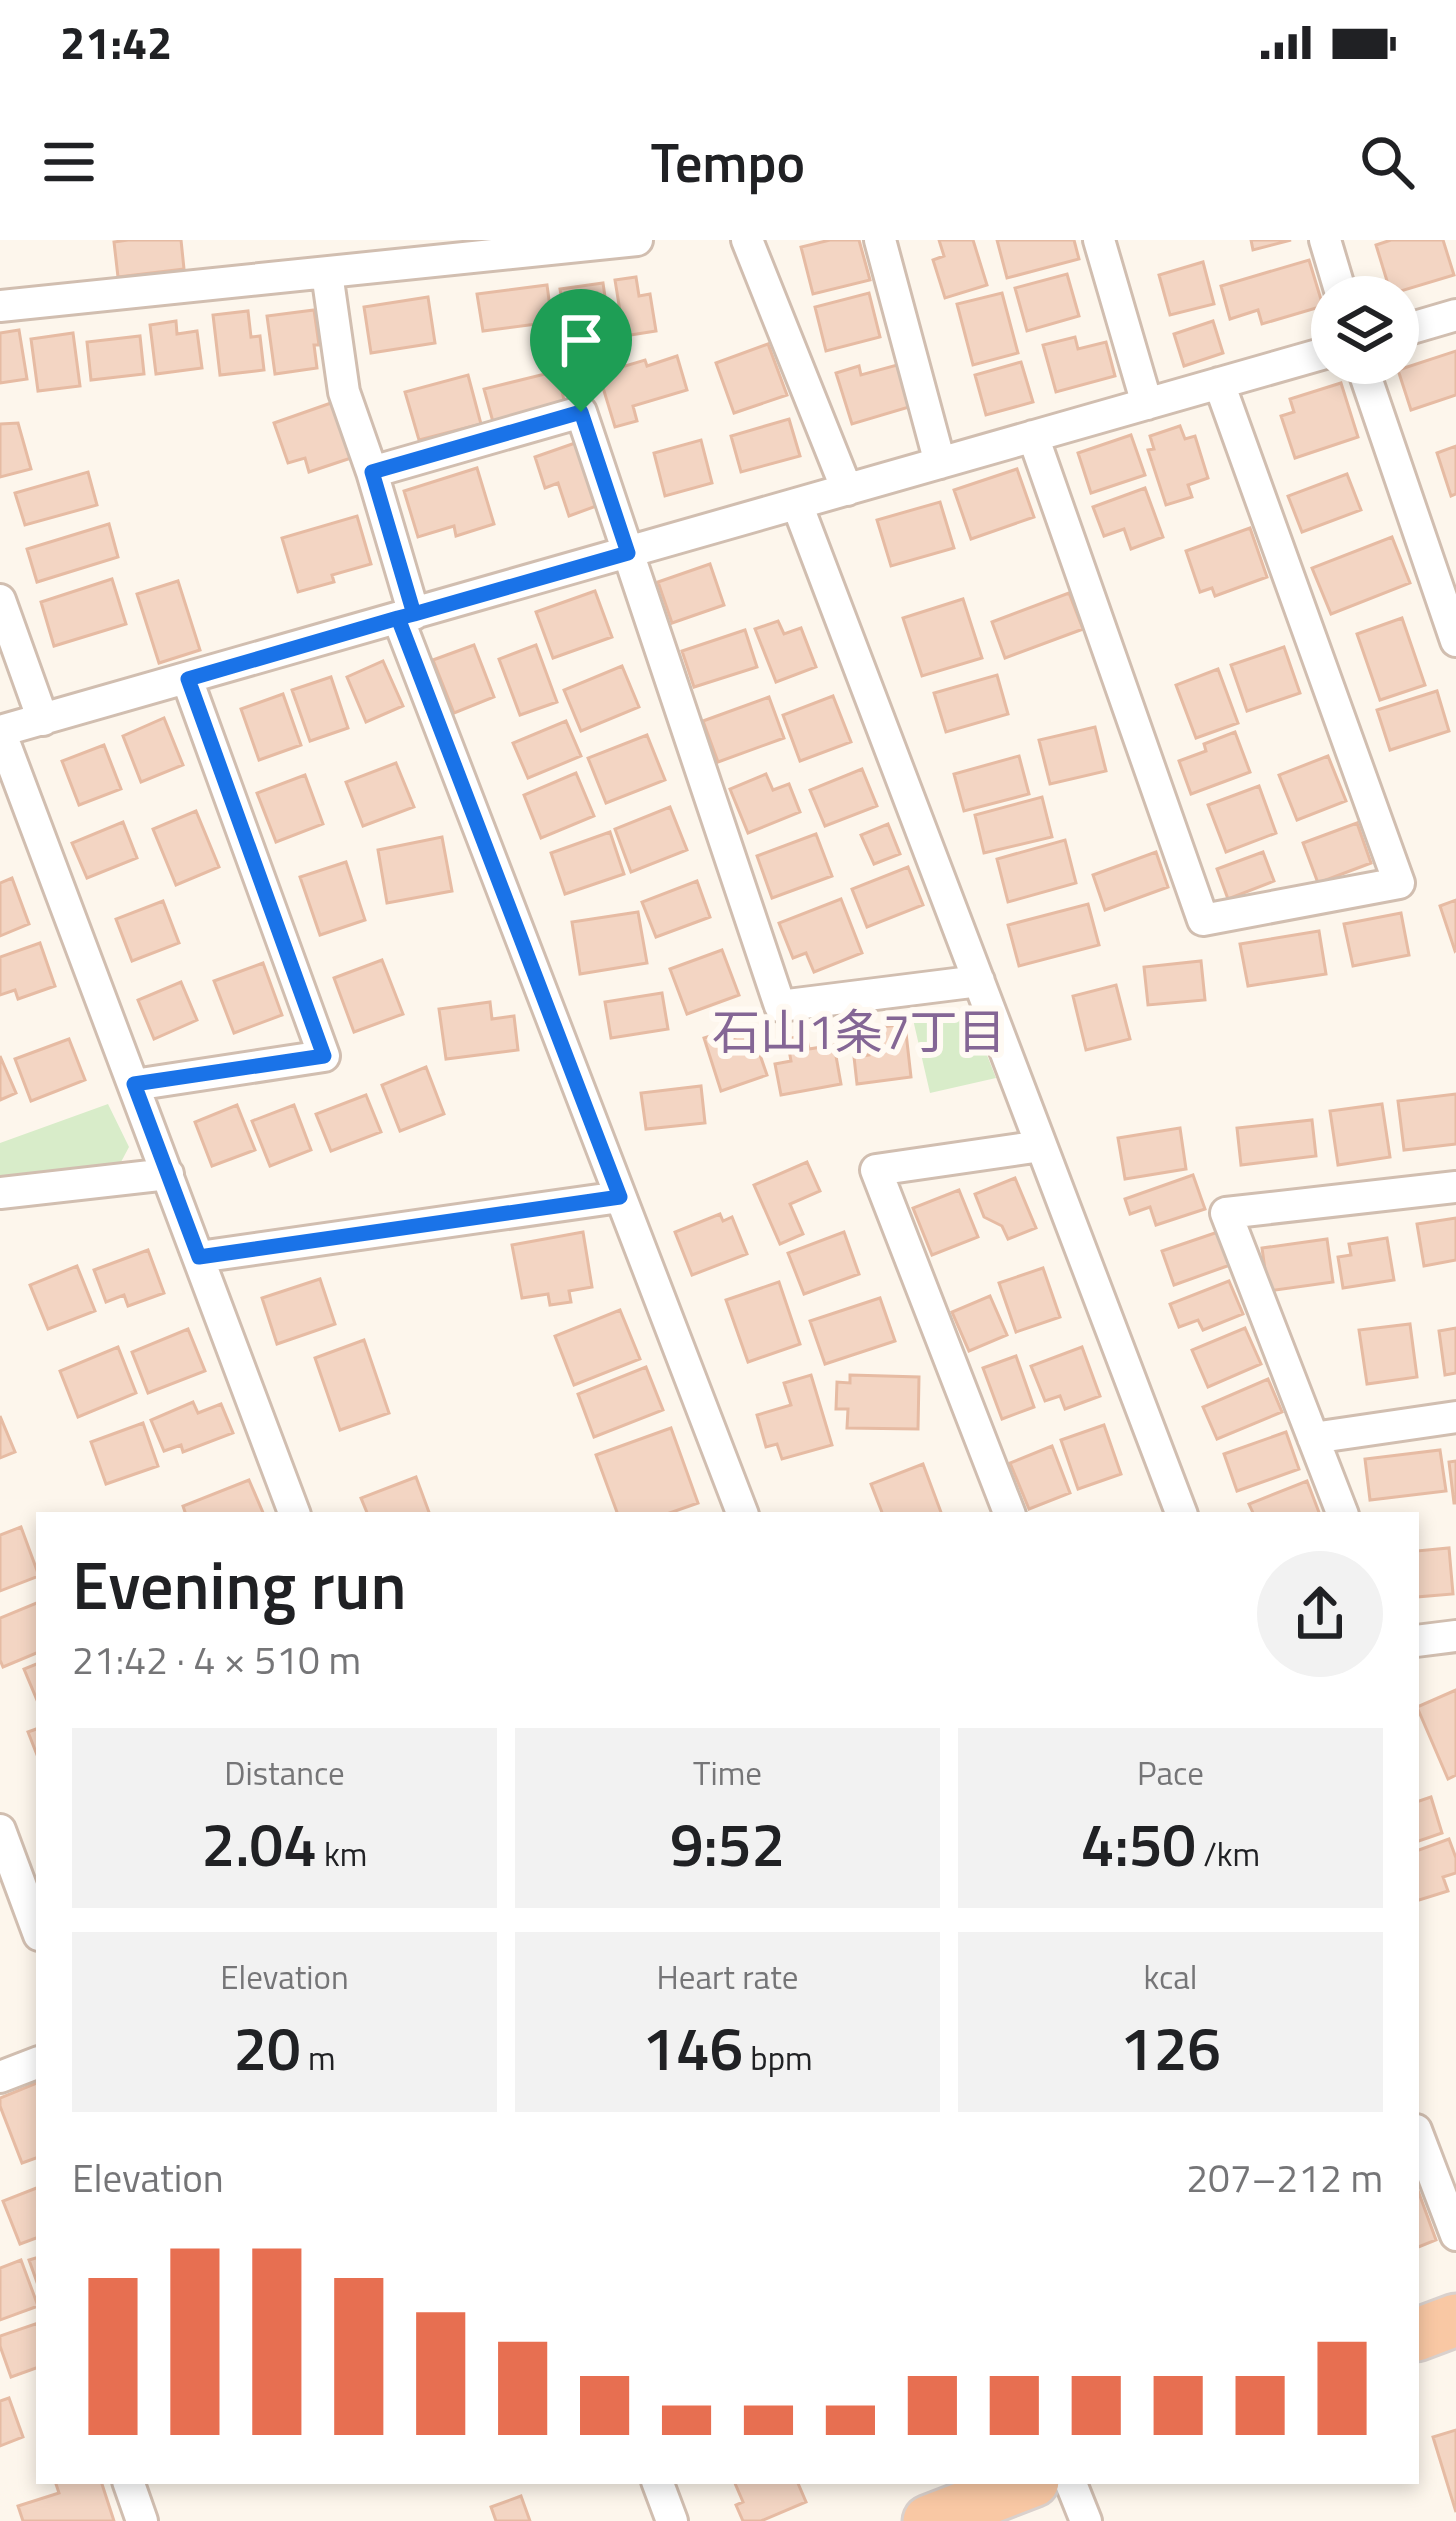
<!DOCTYPE html>
<meta charset="utf-8">
<style>
body{margin:0;font-family:"Titillium Web","Noto Sans JP",sans-serif;background:#f2f2f2;color:#202124;height:100vh;display:flex;flex-direction:column;font-size:45px;white-space:nowrap}
*{box-sizing:border-box;margin:0}
p{font-size:39px;color:#757577}
.icon{flex:none;width:66px;height:66px;fill:none;stroke:currentColor;stroke-width:2;stroke-linecap:round;stroke-linejoin:round}
.map{position:relative;flex:1;overflow:hidden}
.drawer{position:absolute;left:36px;top:1272px;width:1383px;height:972px;display:flex;flex-direction:column;background:#fff;border-radius:0px;box-shadow:0 6px 18px #0003}
.drawer>*{flex:none}
.fabs{position:absolute;left:1311px;top:36px;display:grid;gap:24px}
.fabs a{display:grid;place-items:center;width:108px;height:108px;border-radius:50%;background:#fff;box-shadow:0 6px 18px #0003;font-size:60px}
.pin{position:absolute;display:grid;place-items:center;width:102px;height:102px;color:#fff;margin:-123px -51px;border-radius:50% 50% 50% 0;rotate:-45deg;box-shadow:0 0 12px #0007}
.pin .icon{rotate:45deg}
.round{display:grid;place-items:center;flex:none;width:126px;height:126px;border-radius:63px;background:#f2f2f2}
.headline{display:flex;align-items:center;justify-content:space-between;height:204px;padding:0 36px}
h1{font-size:66px;font-weight:600;line-height:90px}
.figures{display:grid;grid-template-columns:repeat(3,1fr);gap:18px;height:204px;padding:12px 36px}
.figures div{display:grid;align-content:center;border-radius:0px;background:#f2f2f2;text-align:center}
.figures b{font-size:60px;font-weight:600}
.figures small{font-size:33px;font-weight:400}
.figures p{font-size:33px}
.chart{height:336px;padding:24px 36px}
.chart p{display:flex;justify-content:space-between}
.chart svg{width:100%;height:216px;margin-top:12px;stroke:#e76f51;stroke-width:6}
.status{display:flex;justify-content:space-between;align-items:center;height:84px;padding:0 60px;background:#fff;direction:ltr}
.status svg{height:33px;fill:currentColor}
header{display:flex;justify-content:space-between;align-items:center;height:156px;padding:0 36px;background:#fff;font-size:54px;font-weight:600}
.map>svg:first-child{display:block}
.green{fill:#d8ecc9}
.building{fill:#f3d5c3;stroke:#e6bba3;stroke-width:3}
.lines{fill:none;stroke-linecap:round;stroke-linejoin:round}
.minor-casing{stroke:#d1beb0;stroke-width:36}
.trunk-casing{stroke:#dad1cd;stroke-width:57}
.minor{stroke:#fff;stroke-width:30}
.trunk{stroke:#f9c8a4;stroke-width:51}
.route-casing{stroke:#fff;stroke-width:24}
.route{stroke:#1a73e8;stroke-width:15}
.labels{text-anchor:middle;stroke-width:12;stroke-linejoin:round;paint-order:stroke}
.neighbourhood-label{font-size:48px;fill:#846695;stroke:#fffaf3}
</style>
<div class="status"><b>21:42</b><svg viewBox="0 0 49 12"><path d="M0 12V9h3v3zM5 12V6h3v6zM10 12V3h3v9zM15 12V0h3v12zM26 1h20v11H26zM47 4h2v5h-2z"/></svg></div>
<header><svg class="icon" aria-label="menu" viewBox="0 0 24 24"><path d="M4 6h16M4 12h16M4 18h16"/></svg>Tempo<svg class="icon" aria-label="search" viewBox="0 0 24 24"><circle cx="10" cy="10" r="6"/><path d="M15 15l6 6"/></svg></header>
<div class="map">
<svg width="1456" height="2281" viewBox="0 0 1456 2281">
<rect width="100%" height="100%" fill="#fdf6ec"/>
<path class="green" d="M955,769L970,772L996,838L930,853L912,775Z
M108,864L129,907L121,922L0,936V903Z"/>
<path class="building" d="M128,0H181L184,29L118,37L114,2Z
M830,0H859L870,40L813,54L801,7Z
M939,0H973L987,45L945,58L933,20L944,16Z
M997,0H1074L1079,19L1007,38Z
M1251,0H1291L1253,10Z
M1391,0H1443L1454,35L1391,54L1376,5Z
M1309,20L1323,66L1262,84L1258,70L1230,79L1221,46Z
M1203,22L1214,64L1170,75L1159,35Z
M1067,34L1079,76L1027,91L1015,48Z
M636,37L639,56L650,54L656,91L624,96L615,40Z
M603,43L610,91L568,97L560,49Z
M547,45L552,82L483,91L477,54Z
M869,53L880,97L826,111L815,67Z
M1002,53L1018,113L973,125L957,64Z
M428,57L435,103L371,113L364,67Z
M314,70L319,105H314L317,128L275,134L267,76Z
M248,71L251,97L260,96L264,130L220,135L213,75Z
M176,81L177,94L197,91L202,128L156,134L150,85Z
M1213,81L1223,113L1184,126L1174,94Z
M19,90L27,139L0,143V93Z
M73,93L80,146L38,151L31,99Z
M140,96L144,134L91,140L87,102Z
M1075,97L1078,109L1106,102L1115,136L1056,152L1043,105Z
M768,104L787,155L734,173L716,123Z
M1456,111V155L1411,170L1398,130Z
M677,116L687,150L633,166L637,181L615,187L597,128L620,121L622,127L645,120L647,126Z
M1021,122L1033,162L986,175L975,135Z
M897,125L909,167L852,184L836,133L859,126L861,135Z
M557,131L565,164L493,182L484,149Z
M468,135L481,184L419,200L405,152Z
M1341,143L1358,197L1295,218L1281,176L1294,172L1290,159Z
M331,163L351,218L309,232L305,218L288,223L274,183Z
M789,179L800,216L741,232L731,196Z
M18,183L31,229L0,237V184Z
M1180,186L1185,199L1195,196L1208,238L1188,245L1192,257L1166,265L1148,210L1154,209L1150,196Z
M1131,195L1145,235L1091,253L1078,213Z
M701,200L712,243L665,256L654,213Z
M578,202L599,265L569,276L558,243L545,248L535,217Z
M1456,206V254L1451,256L1437,213Z
M477,228L494,284L456,296L454,286L418,297L404,251Z
M1017,229L1034,277L971,299L954,250Z
M88,232L97,265L25,285L15,253Z
M1347,234L1361,270L1302,292L1288,256Z
M1145,248L1163,297L1131,309L1124,289L1104,296L1093,267Z
M940,262L954,308L891,326L877,280Z
M357,276L371,324L332,335L334,342L298,352L282,298Z
M109,284L118,317L37,342L27,309Z
M1250,288L1267,337L1215,356L1212,348L1200,352L1186,311Z
M1392,297L1410,343L1331,374L1312,328Z
M710,324L724,365L672,383L658,342Z
M112,339L126,384L54,406L41,362Z
M178,341L200,410L159,423L137,354Z
M595,351L612,397L553,418L536,372Z
M1069,353L1083,389L1005,418L992,382Z
M963,359L982,418L922,436L903,378Z
M1402,378L1425,445L1380,460L1357,394Z
M778,381L784,394L801,388L816,427L776,442L755,389Z
M745,390L757,427L694,447L682,411Z
M474,405L494,457L454,473L433,420Z
M536,405L557,462L520,475L499,419Z
M1284,407L1300,453L1247,471L1231,425Z
M383,421L403,466L366,482L347,437Z
M622,426L639,467L581,491L564,450Z
M1218,429L1238,483L1196,498L1176,445Z
M997,435L1008,474L946,492L934,453Z
M331,437L348,488L310,501L292,450Z
M1437,451L1449,491L1390,510L1377,470Z
M283,454L301,505L259,520L241,469Z
M833,456L851,502L800,521L783,475Z
M769,457L784,498L718,522L703,481Z
M164,478L183,525L141,542L123,496Z
M566,481L581,516L528,538L513,503Z
M1095,487L1106,531L1050,544L1039,500Z
M1235,492L1250,532L1191,554L1179,521L1206,511L1204,504Z
M647,495L665,540L606,563L588,518Z
M104,505L121,549L79,565L62,521Z
M1019,516L1029,554L964,571L954,534Z
M1328,516L1346,561L1297,580L1279,535Z
M396,523L414,567L363,586L346,542Z
M862,529L877,566L825,586L810,550Z
M576,533L594,576L541,598L524,555Z
M766,534L773,550L789,544L800,572L748,593L730,549Z
M305,535L323,584L276,602L257,553Z
M1259,546L1276,593L1226,612L1208,565Z
M1042,557L1052,597L984,613L975,575Z
M670,567L687,610L631,632L615,589Z
M196,571L219,627L176,645L153,589Z
M123,582L137,618L87,638L72,603Z
M1357,583L1371,623L1318,643L1303,603Z
M888,584L900,614L874,624L861,595Z
M610,592L624,634L565,654L551,613Z
M816,594L832,636L772,658L757,616Z
M442,597L452,651L387,663L378,610Z
M1065,600L1076,643L1008,662L997,619Z
M1156,612L1168,647L1105,670L1093,635Z
M1263,612L1274,641L1228,659L1217,629Z
M346,622L365,680L320,695L300,637Z
M908,627L923,665L867,687L852,649Z
M12,638L29,684L0,696V643Z
M697,641L710,677L656,697L642,662Z
M841,659L862,713L814,732L806,713L793,718L779,683Z
M1456,660V710L1455,711L1440,666Z
M163,661L179,703L132,721L116,679Z
M1088,664L1099,705L1019,726L1008,685Z
M638,672L647,723L580,734L572,682Z
M1401,673L1409,715L1353,726L1344,684Z
M1319,691L1326,734L1248,746L1240,704Z
M40,703L55,746L18,759L15,750L0,755V717Z
M722,710L739,755L687,774L670,729Z
M382,720L403,774L354,792L334,738Z
M1201,721L1205,760L1148,765L1144,727Z
M263,723L282,775L234,793L214,741Z
M181,742L197,780L154,799L138,760Z
M1116,745L1130,799L1086,810L1073,756Z
M662,753L668,789L611,798L605,762Z
M490,762L492,779L514,776L518,810L446,819L439,769Z
M905,784L911,837L857,844L854,817L869,815L866,789Z
M733,789L735,797L752,792L767,835L721,851L704,798Z
M806,795L809,809L834,805L841,844L781,855L775,824L791,821L787,799Z
M69,799L85,840L31,861L15,819Z
M0,816L16,853L0,860Z
M426,827L444,874L400,891L382,845Z
M701,846L705,883L646,889L641,853Z
M1456,854V904L1404,910L1398,861Z
M366,855L381,892L331,911L316,874Z
M1382,864L1390,917L1338,925L1330,871Z
M237,865L255,910L212,926L195,882Z
M294,865L311,910L270,926L252,881Z
M1312,880L1316,916L1241,925L1237,888Z
M1180,888L1186,929L1125,939L1118,898Z
M807,922L820,951L790,964L803,994L780,1004L754,945Z
M1193,935L1205,969L1156,985L1150,967L1130,974L1125,959Z
M1015,938L1036,988L1008,999L1002,986L984,977L975,954Z
M959,950L978,997L932,1015L913,968Z
M720,974L723,981L732,977L747,1014L692,1035L675,992Z
M1456,978V1020L1424,1026L1417,984Z
M583,992L592,1047L569,1051L571,1062L550,1065L548,1054L522,1058L512,1005Z
M844,992L859,1034L804,1054L788,1013Z
M1218,992L1230,1025L1174,1045L1162,1011Z
M1387,998L1394,1040L1343,1048L1338,1017L1351,1015L1349,1004Z
M1327,999L1333,1042L1268,1051L1262,1008Z
M148,1010L164,1053L128,1066L124,1055L106,1062L94,1030Z
M77,1026L95,1071L48,1089L30,1045Z
M1043,1028L1060,1077L1016,1092L999,1043Z
M320,1039L335,1084L277,1104L262,1058Z
M1229,1041L1243,1074L1203,1090L1198,1080L1179,1087L1170,1064Z
M779,1042L800,1104L748,1122L726,1060Z
M990,1056L1007,1095L969,1111L952,1072Z
M880,1058L895,1101L825,1124L810,1081Z
M620,1070L640,1119L574,1145L555,1096Z
M1410,1084L1417,1137L1367,1144L1359,1090Z
M1245,1088L1261,1124L1208,1147L1192,1110Z
M1456,1088V1133L1445,1135L1439,1091Z
M188,1089L205,1131L148,1153L132,1112Z
M364,1100L389,1173L340,1190L315,1118Z
M118,1107L136,1153L78,1177L60,1131Z
M1082,1107L1100,1156L1065,1169L1060,1156L1045,1161L1031,1126Z
M1016,1116L1034,1167L1002,1179L983,1128Z
M646,1127L663,1170L594,1197L578,1154Z
M811,1135L832,1205L782,1219L777,1204L766,1207L757,1175L791,1165L784,1143Z
M850,1135L919,1137L918,1189L847,1188L848,1169H836L837,1142L850,1143Z
M1268,1139L1282,1172L1217,1199L1203,1167Z
M193,1162L198,1173L221,1164L233,1193L183,1212L181,1205L164,1211L151,1180Z
M0,1176L15,1212L0,1218Z
M143,1183L158,1226L106,1244L91,1202Z
M1104,1185L1121,1234L1078,1249L1061,1200Z
M671,1188L698,1263L664,1275H618L596,1215Z
M1286,1192L1299,1229L1237,1251L1224,1214Z
M1052,1206L1070,1253L1029,1269L1010,1223Z
M1440,1210L1446,1251L1370,1260L1365,1219Z
M1456,1221V1263H1454L1449,1222Z
M923,1224L942,1275H883L871,1244Z
M416,1237L430,1275H368L361,1258Z
M249,1240L264,1275H186L183,1266Z
M1307,1241L1320,1275H1254L1249,1264Z
M21,1287L39,1336L0,1351V1295Z
M1449,1308L1453,1354L1416,1357V1311Z
M39,1362V1412L3,1427L0,1420V1378Z
M39,1423V1465L24,1429Z
M1456,1450V1535L1448,1539L1417,1467Z
M39,1488V1520L28,1492Z
M1431,1557L1442,1593L1416,1602V1562Z
M1449,1599L1456,1618V1633L1443,1637L1448,1651L1416,1661V1611Z
M39,1842V1917L22,1923L0,1866V1858Z
M1416,1945L1436,2000L1416,2008Z
M39,1947V1997L20,2004L3,1961Z
M39,2017V2048L29,2020Z
M21,2020L38,2066L0,2080V2028Z
M38,2083L39,2127L11,2137L0,2106V2096Z
M9,2158L23,2197L0,2206V2161Z
M1456,2190V2272L1433,2197Z
M55,2241H101L114,2281H23L18,2266L59,2253Z
M734,2241H797L806,2262L761,2281H743L736,2265L743,2262Z
M521,2256L530,2281H496L491,2267Z"/>
<g class="lines">
<defs>
<path id="minor" d="M747,0L847,250
M880,0L940,223
M1099,0L1147,164
M1325,0L1342,57
M327,33L344,152L372,232L414,374
M0,66L637,0
M1398,92L1456,75
M1361,123L1456,401
M1033,196L1203,680L1399,643L1219,143
M372,232L581,172L780,766L979,741
M797,264L1182,1275
M0,360L43,480
M398,378L743,1275
M0,491L1332,111
M0,491L295,1275
M134,845L324,816L187,439
M0,953L168,934
M199,1017L620,957
M1313,1198L1456,1177
M1010,1275L876,930L1041,906
M1343,1275L1226,973L1456,947
M1416,1401L1456,1396
M0,1590L39,1695
M0,1837L39,1822
M1416,1890L1456,1995
M128,2241L142,2281
M657,2241L672,2281
M1070,2241L1086,2281"/>
<path id="trunk" d="M1416,2095L1456,2080
M929,2281L1033,2241"/>
</defs>
<use href="#minor" class="minor-casing"/>
<use href="#trunk" class="trunk-casing"/>
<use href="#minor" class="minor"/>
<use href="#trunk" class="trunk"/>
</g>
<g class="lines">
<defs>
<path id="route" d="M581,172L372,232L414,374L398,378L620,957L199,1017L134,844L324,816L188,439L398,378L414,374L628,313L581,172"/>
</defs>
<use href="#route" class="route-casing"/>
<use href="#route" class="route"/>
</g>
<g class="labels">
<g class="neighbourhood-label">
<text x="859" y="809">石山1条7丁目</text>
</g>
</g>
</svg>
<div class="fabs">
<a><svg class="icon" aria-label="layers" viewBox="0 0 24 24"><path d="M12 4l9 5-9 5-9-5zM3 14l9 5 9-5"/></svg></a>
</div>
<div class="pin" style="left:581px;top:172px;background:#1e9e55"><svg class="icon" aria-label="arrive" viewBox="0 0 24 24"><path d="M6 21V4h12l-3 4 3 4H6"/></svg></div>
<section class="drawer">
<div class="headline"><div><h1>Evening run</h1><p>21:42 · 4 × 510 m</p></div><a class="round"><svg class="icon" aria-label="share" viewBox="0 0 24 24"><path d="M12 15V3M7 8l5-5 5 5M5 13v7h14v-7"/></svg></a></div>
<div class="figures">
<div><p>Distance</p><b>2.04<small> km</small></b></div>
<div><p>Time</p><b>9:52</b></div>
<div><p>Pace</p><b>4:50<small> /km</small></b></div>
</div>
<div class="figures">
<div><p>Elevation</p><b>20<small> m</small></b></div>
<div><p>Heart rate</p><b>146<small> bpm</small></b></div>
<div><p>kcal</p><b>126</b></div>
</div>
<div class="chart"><p><span>Elevation</span>207–212 m</p>
<svg viewBox="0 0 160 44" preserveAspectRatio="none"><path d="M5 44V12M15 44V6M25 44V6M35 44V12M45 44V19M55 44V25M65 44V32M75 44V38M85 44V38M95 44V38M105 44V32M115 44V32M125 44V32M135 44V32M145 44V32M155 44V25"/></svg>
</div>
</section>
</div>
